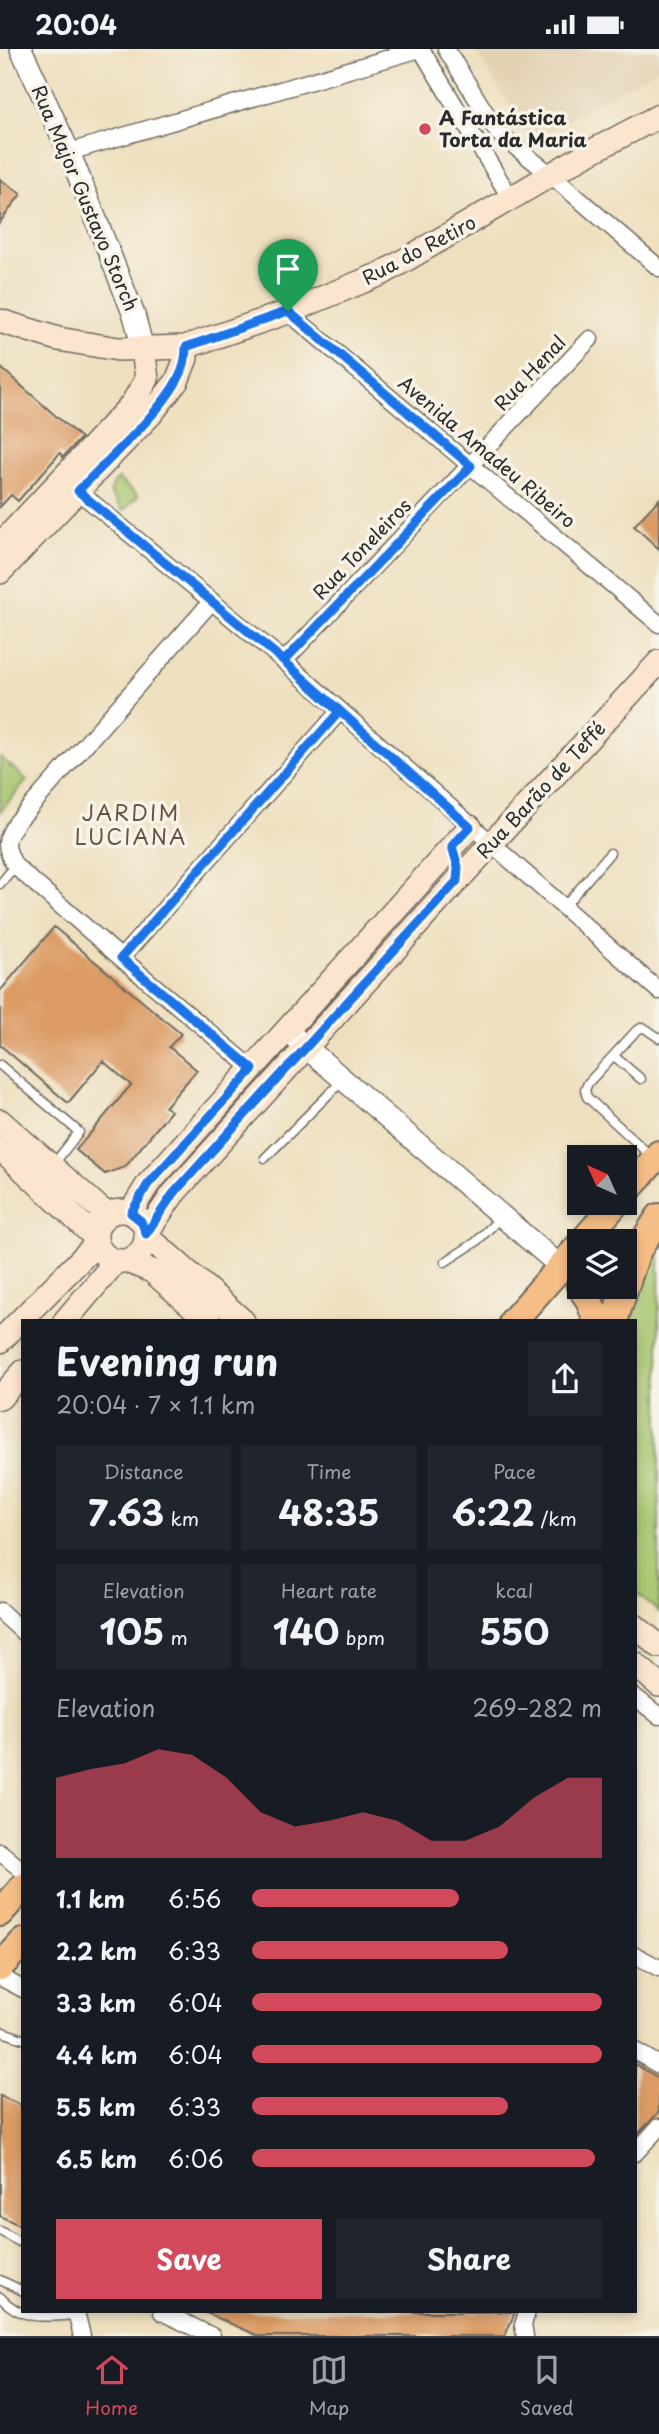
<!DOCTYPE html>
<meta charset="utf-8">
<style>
body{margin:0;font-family:"Playpen Sans",sans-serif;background:#20242c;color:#f1f3f6;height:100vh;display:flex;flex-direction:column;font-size:26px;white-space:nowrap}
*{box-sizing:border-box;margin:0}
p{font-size:23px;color:#9ea1a6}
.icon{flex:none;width:38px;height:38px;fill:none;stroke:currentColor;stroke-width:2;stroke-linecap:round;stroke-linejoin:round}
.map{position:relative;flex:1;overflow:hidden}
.sheet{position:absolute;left:21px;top:1270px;width:616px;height:994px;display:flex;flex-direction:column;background:#171b24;border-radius:0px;box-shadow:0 4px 10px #0003}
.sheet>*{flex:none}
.needle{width:46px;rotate:315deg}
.controls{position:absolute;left:567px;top:1096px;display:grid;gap:14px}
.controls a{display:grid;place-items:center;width:70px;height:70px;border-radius:0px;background:#171b24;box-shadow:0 4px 10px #0003;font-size:35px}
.pin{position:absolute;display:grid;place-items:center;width:60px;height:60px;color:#fff;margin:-72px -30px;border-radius:50% 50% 50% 0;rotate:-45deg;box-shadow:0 0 7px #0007}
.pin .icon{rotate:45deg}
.round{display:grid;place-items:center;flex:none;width:74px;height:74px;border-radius:0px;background:#20242c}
.headline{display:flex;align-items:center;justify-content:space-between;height:119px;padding:0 35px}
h1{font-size:38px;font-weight:700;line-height:52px}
.metrics{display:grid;grid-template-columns:repeat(3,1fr);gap:10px;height:119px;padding:7px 35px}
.metrics div{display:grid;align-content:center;border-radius:0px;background:#20242c;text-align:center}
.metrics b{font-size:35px;font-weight:700}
.metrics small{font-size:19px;font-weight:400}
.metrics p{font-size:19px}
.chart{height:196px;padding:14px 35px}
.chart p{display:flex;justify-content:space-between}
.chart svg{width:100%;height:126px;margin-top:7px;fill:#d1495b;opacity:.7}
.cta{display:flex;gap:14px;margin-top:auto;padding:14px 35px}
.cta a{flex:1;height:80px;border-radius:0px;background:#d1495b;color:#fff;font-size:28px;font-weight:700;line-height:80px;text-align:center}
.cta a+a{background:#20242c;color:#f1f3f6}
ul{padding:0 35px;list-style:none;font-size:23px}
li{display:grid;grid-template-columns:112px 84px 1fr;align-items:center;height:52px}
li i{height:18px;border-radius:9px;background:#d1495b}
.status{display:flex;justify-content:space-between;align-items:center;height:49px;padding:0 35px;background:#171b24;direction:ltr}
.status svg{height:19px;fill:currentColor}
.tabs{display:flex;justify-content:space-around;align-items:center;height:98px;border-top:2px solid #363941;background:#171b24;font-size:19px;color:#9ea1a6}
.tabs a{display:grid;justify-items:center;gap:4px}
.tabs .current{color:#d1495b}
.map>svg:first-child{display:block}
.built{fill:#e3d1b4}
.green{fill:#a6c56c;stroke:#68784c;stroke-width:2}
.building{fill:#dc9b65}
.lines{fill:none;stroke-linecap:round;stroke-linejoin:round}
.service-casing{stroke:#6f6a5e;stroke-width:11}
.minor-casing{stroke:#6f6a5e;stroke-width:19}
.tertiary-casing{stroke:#6f6a5e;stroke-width:24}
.secondary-casing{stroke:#6f6a5e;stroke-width:26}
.primary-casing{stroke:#6f6a5e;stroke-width:30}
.service{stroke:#fff;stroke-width:8}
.minor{stroke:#fff;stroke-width:16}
.tertiary{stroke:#fff;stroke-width:21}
.secondary{stroke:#fbe5cf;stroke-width:23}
.primary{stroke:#f6be87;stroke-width:26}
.route-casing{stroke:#fff;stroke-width:14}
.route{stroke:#1a73e8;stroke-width:9}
.poi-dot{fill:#d1495b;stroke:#f7f3e8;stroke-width:2.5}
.labels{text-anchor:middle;stroke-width:7;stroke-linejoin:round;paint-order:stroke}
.poi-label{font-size:19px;font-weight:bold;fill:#2b2b2b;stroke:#f7f3e8;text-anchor:start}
.street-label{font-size:19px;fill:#2b2b2b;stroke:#f7f3e8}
.neighbourhood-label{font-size:21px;letter-spacing:2px;fill:#69523f;stroke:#f7f3e8}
</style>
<div class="status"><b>20:04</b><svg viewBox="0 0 49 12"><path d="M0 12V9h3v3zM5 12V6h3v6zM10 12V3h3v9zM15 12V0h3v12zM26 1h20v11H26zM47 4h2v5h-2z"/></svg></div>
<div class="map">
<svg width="659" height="2287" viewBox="0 0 659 2287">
<rect width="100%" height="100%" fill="#f7f3e8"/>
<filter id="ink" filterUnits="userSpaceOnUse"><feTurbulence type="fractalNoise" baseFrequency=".0143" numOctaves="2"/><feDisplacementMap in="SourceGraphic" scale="14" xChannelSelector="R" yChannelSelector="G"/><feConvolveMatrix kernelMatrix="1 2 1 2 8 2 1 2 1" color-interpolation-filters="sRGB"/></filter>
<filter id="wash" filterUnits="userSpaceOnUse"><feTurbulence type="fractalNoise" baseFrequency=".00686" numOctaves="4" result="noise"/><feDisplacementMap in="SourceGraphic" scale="28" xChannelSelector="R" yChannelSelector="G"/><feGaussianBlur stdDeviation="1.57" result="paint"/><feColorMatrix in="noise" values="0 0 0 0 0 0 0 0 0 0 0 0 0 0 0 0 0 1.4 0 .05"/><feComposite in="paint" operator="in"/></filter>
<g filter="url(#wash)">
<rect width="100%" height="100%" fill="#eedfbe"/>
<path class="built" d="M475,0H659V19L530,92Z"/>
<path class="green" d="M118,430L138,447L123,462L110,444L114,434Z
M0,708L27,731L0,763Z
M650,1204L659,1208V1563L635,1543V1272H630Z"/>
<g id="blocks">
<path class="building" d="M0,130L21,145L0,173Z
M0,318L81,389L63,408L60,404L18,452L11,446L0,458Z
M659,450V500L634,477Z
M54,878L181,985L169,998L197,1021L165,1058L171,1062L125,1118L105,1125L76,1101L131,1036L103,1012L68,1054L0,996V942Z
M635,2015L659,2029V2063L635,2088Z
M0,2047L23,2057V2178L0,2167Z
M204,2263H515L505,2287H259Z"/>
</g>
</g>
<g filter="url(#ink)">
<use href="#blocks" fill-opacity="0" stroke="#6f6a5e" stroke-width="2"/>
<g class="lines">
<defs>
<path id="service" d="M0,835L15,817
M563,859L610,804
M614,1007L641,1030
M0,1016L79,1083L53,1116
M652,1108L587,1048L585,1041L588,1034L636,982L643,978L659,989
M265,1109L342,1032
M445,1213L476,1193L500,1169
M0,1982L23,1990
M0,2182L23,2195
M0,2231L23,2242
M0,2248C23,2273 45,2268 75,2266"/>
<path id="minor" d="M421,0L511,150
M446,0L498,84L551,126L659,219
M69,103L420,0
M288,263L659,575
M78,442L284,612L659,942
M212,552L17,773C4,791 4,797 15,817L121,909L253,1020
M284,612L590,290
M121,909L339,663
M0,1562L23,1583
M635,1648L659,1667
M0,1803L23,1822
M635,1906L659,1919
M0,1928L23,1940
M635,2002L659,2016
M635,2104L659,2078
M76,2263L82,2287
M162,2263L212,2287
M525,2287L523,2276L527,2263"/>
<path id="tertiary" d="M21,0L69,103L134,266L143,300
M287,982L561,1218"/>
<path id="secondary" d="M0,272L58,290L118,300L185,298L288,263L383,224L583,107L659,67
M0,496L132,355L147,330L143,300
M0,523L151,365L177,332L186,309L185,298
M0,1072L107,1166
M0,1099L96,1189
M96 1187a25 25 0 1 1 50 0a25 25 0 1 1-50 0Z
M130,1164L148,1135L470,778
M146,1185L173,1145L457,832L659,613
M146,1191L155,1194L243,1272
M127,1212L152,1222L209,1272
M65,1272L116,1212
M0,1292L97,1194
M0,1349L23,1323
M635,1577L659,1597
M635,1615L659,1636"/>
<path id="primary" d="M625,1144L659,1105
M583,1192L617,1153
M629,1215L659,1168
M580,1237L589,1251L597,1272
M513,1272L579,1197
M614,1272L637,1202
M0,1864L23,1838
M0,1918L23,1893"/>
</defs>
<use href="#service" class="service-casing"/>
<use href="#minor" class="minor-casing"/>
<use href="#tertiary" class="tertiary-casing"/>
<use href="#secondary" class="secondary-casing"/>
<use href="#primary" class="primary-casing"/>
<use href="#service" class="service"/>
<use href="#minor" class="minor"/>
<use href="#tertiary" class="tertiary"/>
<use href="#secondary" class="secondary"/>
<use href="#primary" class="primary"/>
</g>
</g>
<g class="lines" filter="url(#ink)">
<defs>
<path id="route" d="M288,262L186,298C186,310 184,320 178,330C158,367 108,410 78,442L284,612L470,778L452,797L458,818L457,832L173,1145L146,1185L141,1172L131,1164L148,1135L253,1020L121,909L339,663L284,612L471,417L288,262"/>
</defs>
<use href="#route" class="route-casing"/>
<use href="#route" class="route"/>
</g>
<circle class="poi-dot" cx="425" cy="80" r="7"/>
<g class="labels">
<g class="poi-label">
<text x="439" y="76">A Fantástica<tspan x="439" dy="22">Torta da Maria</tspan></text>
</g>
<g class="street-label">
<text transform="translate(85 149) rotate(67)" y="7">Rua Major Gustavo Storch</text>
<text transform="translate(419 201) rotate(-28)" y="7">Rua do Retiro</text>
<text transform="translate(530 324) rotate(-47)" y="7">Rua Henal</text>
<text transform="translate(487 403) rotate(40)" y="7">Avenida Amadeu Ribeiro</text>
<text transform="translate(362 500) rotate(-46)" y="7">Rua Toneleiros</text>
<text transform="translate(541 741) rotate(-47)" y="7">Rua Barão de Teffé</text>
</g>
<g class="neighbourhood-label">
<text x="131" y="772">JARDIM<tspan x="131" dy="24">LUCIANA</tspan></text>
</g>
</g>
</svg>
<div class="controls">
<a><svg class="needle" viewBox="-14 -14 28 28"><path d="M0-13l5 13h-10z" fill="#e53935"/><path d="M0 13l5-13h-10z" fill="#9ea1a6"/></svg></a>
<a><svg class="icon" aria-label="layers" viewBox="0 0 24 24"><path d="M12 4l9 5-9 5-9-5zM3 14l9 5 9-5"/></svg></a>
</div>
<div class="pin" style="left:288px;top:262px;background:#1e9e55"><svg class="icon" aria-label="arrive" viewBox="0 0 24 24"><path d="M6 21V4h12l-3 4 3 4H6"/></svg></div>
<section class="sheet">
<div class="headline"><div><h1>Evening run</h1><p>20:04 · 7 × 1.1 km</p></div><a class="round"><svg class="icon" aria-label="share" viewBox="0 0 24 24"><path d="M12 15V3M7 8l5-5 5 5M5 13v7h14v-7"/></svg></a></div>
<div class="metrics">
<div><p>Distance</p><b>7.63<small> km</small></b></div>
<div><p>Time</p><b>48:35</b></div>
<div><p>Pace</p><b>6:22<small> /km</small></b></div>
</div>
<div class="metrics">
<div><p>Elevation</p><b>105<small> m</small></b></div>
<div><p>Heart rate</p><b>140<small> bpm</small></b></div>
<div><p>kcal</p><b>550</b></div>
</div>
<div class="chart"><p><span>Elevation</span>269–282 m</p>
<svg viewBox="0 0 160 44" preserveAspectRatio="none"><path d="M0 44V16L10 13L20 11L30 6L40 8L50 16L60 28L70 33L80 31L90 28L100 31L110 38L120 38L130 33L140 23L150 16L160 16V44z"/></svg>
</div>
<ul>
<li><b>1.1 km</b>6:56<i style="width:59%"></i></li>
<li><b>2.2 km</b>6:33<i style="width:73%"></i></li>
<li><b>3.3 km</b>6:04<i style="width:100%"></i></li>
<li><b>4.4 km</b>6:04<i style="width:100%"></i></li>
<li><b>5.5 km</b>6:33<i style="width:73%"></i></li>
<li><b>6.5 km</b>6:06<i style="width:98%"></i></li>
</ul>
<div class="cta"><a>Save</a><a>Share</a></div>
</section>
</div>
<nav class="tabs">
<a class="current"><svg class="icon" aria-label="home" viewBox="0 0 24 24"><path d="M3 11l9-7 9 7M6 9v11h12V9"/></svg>Home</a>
<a><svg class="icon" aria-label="map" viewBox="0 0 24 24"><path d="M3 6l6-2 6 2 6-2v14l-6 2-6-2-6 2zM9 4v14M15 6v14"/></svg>Map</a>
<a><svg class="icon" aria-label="saved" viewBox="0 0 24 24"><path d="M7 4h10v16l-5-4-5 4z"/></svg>Saved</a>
</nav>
